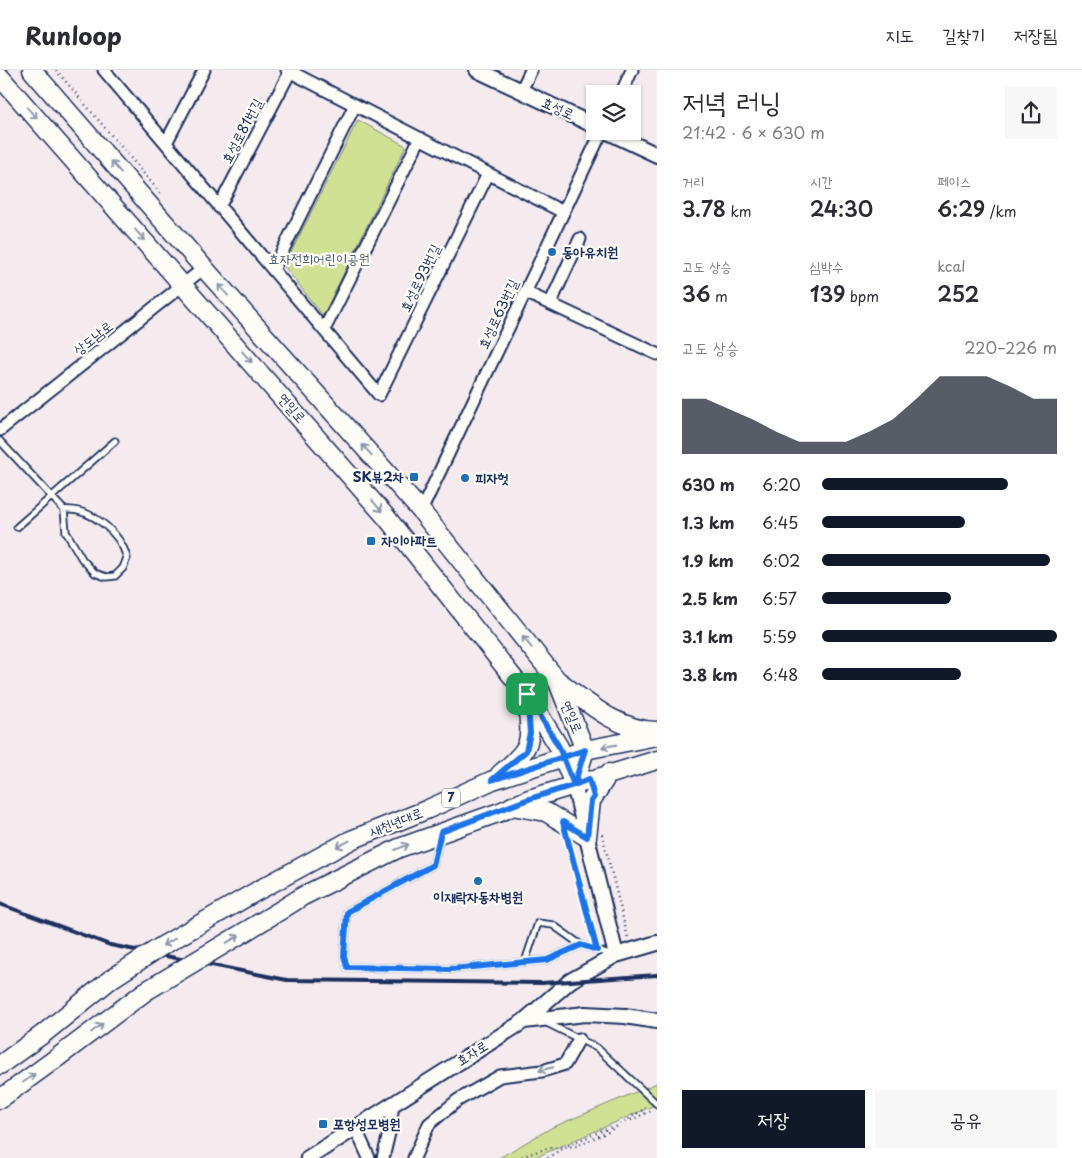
<!DOCTYPE html>
<html lang="ko">
<meta charset="utf-8">
<style>
body{margin:0;font-family:"Playpen Sans","Poor Story",sans-serif;background:#f7f7f7;color:#2b2b33;height:100vh;display:flex;flex-direction:column;font-size:19px;white-space:nowrap}
*{box-sizing:border-box;margin:0}
p{font-size:16px;color:#7c7c81}
.icon{flex:none;width:28px;height:28px;fill:none;stroke:currentColor;stroke-width:2;stroke-linecap:round;stroke-linejoin:round}
.map{position:relative;flex:1;overflow:hidden}
.details{display:flex;flex-direction:column;background:#fff;width:425px}
.details>*{flex:none}
.buttons{position:absolute;left:586px;top:15px;display:grid;gap:10px}
.buttons a{display:grid;place-items:center;width:55px;height:55px;border-radius:0px;background:#fff;box-shadow:0 1px 4px #0004;font-size:25px}
.pin{position:absolute;display:grid;place-items:center;width:42px;height:42px;color:#fff;margin:-21px;border-radius:10px;box-shadow:0 2px 8px #0006}
.round{display:grid;place-items:center;flex:none;width:52px;height:52px;border-radius:0px;background:#f7f7f7}
.summary{display:flex;align-items:center;justify-content:space-between;height:85px;padding:0 25px}
h1{font-size:28px;font-weight:600;line-height:38px}
.stats{display:grid;grid-template-columns:repeat(3,1fr);gap:8px;height:85px;padding:5px 25px}
.stats div{display:grid;align-content:center}
.stats b{font-size:21px;font-weight:600}
.stats small{font-size:14px;font-weight:400}
.stats p{font-size:14px}
.chart{height:140px;padding:10px 25px}
.chart p{display:flex;justify-content:space-between}
.chart svg{width:100%;height:90px;margin-top:5px;fill:#111827;opacity:.7}
.primary-button{display:flex;gap:10px;margin-top:auto;padding:10px 25px}
.primary-button a{flex:1;height:58px;border-radius:0px;background:#111827;color:#fff;font-size:20px;font-weight:600;line-height:58px;text-align:center}
.primary-button a+a{background:#f7f7f7;color:#2b2b33}
ul{padding:0 25px;list-style:none;font-size:16px}
li{display:grid;grid-template-columns:80px 60px 1fr;align-items:center;height:38px}
li i{height:12px;border-radius:6px;background:#111827}
header{display:flex;align-items:center;gap:30px;box-sizing:border-box;height:70px;padding:0 25px;background:#fff;border-bottom:1px solid #e1e1e2}
header strong{font-size:24px}
nav{display:flex;gap:28px;margin-inline-start:auto;font-size:18px}
main{display:flex;flex:1;min-height:0}
.map>svg:first-child{display:block}
.green{fill:#d1e194;stroke:#768879}
.lines{fill:none;stroke-linecap:round;stroke-linejoin:round}
.service-casing{stroke:#1b2f5e;stroke-width:9}
.minor-casing{stroke:#1b2f5e;stroke-width:15}
.tertiary-casing{stroke:#1b2f5e;stroke-width:18}
.primary-casing{stroke:#1b2f5e;stroke-width:21}
.path{stroke:#1b2f5e;stroke-width:2.5;stroke-dasharray:1 4;stroke-linecap:butt}
.service{stroke:#fdfcf7;stroke-width:5.5}
.minor{stroke:#fdfcf7;stroke-width:11}
.tertiary{stroke:#fdfcf7;stroke-width:14}
.primary{stroke:#fdfcf7;stroke-width:18}
.rail{stroke:#1b2f5e;stroke-width:4}
.primary-bridge-casing{stroke:#1b2f5e;stroke-width:21;stroke-linecap:butt}
.primary-bridge{stroke:#fdfcf7;stroke-width:18}
.oneway{stroke:#8c96aa}
.route-casing{stroke:#fff;stroke-width:10}
.route{stroke:#1a73e8;stroke-width:6}
.poi-dot{fill:#1f6fb2;stroke:#fdfcf7;stroke-width:2}
.labels{text-anchor:middle;stroke-width:4.5;stroke-linejoin:round;paint-order:stroke}
.shield{fill:#fdfcf7;stroke:#5f6c8c;stroke-width:1}
.shield-label{font-size:12px;font-weight:bold;fill:#1b2f5e}
.street-label{font-size:14px;fill:#1b2f5e;stroke:#fdfcf7}
.poi-label{font-size:14px;font-weight:bold;fill:#1b2f5e;stroke:#fdfcf7;text-anchor:start}
.park-label{font-size:14px;fill:#485c6c;stroke:#fdfcf7}
</style>
<header>
<strong>Runloop</strong>
<nav><a>지도</a><a>길찾기</a><a>저장됨</a></nav>
</header>
<main>
<div class="map">
<svg width="657" height="1088" viewBox="0 0 657 1088">
<rect width="100%" height="100%" fill="#f5ebef"/>
<filter id="ink" filterUnits="userSpaceOnUse"><feTurbulence type="fractalNoise" baseFrequency=".02" numOctaves="2"/><feDisplacementMap in="SourceGraphic" scale="10" xChannelSelector="R" yChannelSelector="G"/><feConvolveMatrix kernelMatrix="1 2 1 2 8 2 1 2 1" color-interpolation-filters="sRGB"/></filter>
<g filter="url(#ink)">
<path class="green" d="M358,50L406,76L323,246L284,196Z
M657,1013V1034L534,1088H499L551,1058Z"/>
<g class="lines">
<defs>
<path id="service" d="M0,371L64,440C91,438 120,462 127,488L123,498L115,506L106,507L95,503L82,489L66,462L64,440
M17,457L115,371
M440,767L433,795L347,842L344,886L347,897L451,899L547,890L581,875L613,885
M525,892L538,853L553,855L581,875
M545,952L597,978L657,1034"/>
<path id="minor" d="M104,0L379,325L488,104
M287,0L563,142
M521,21L531,0
M621,24L632,0
M166,73L204,0
M219,137L291,0
M273,200L355,35
M525,222L657,284
M550,234L580,169
M324,260L420,68
M0,360L204,198
M421,441L602,61
M355,1057L369,1088
M383,1088L390,1059L393,1033
M414,1088L429,1054L458,1030L500,1006L542,1001L565,994L579,969"/>
<path id="tertiary" d="M477,0L595,56
M606,61L657,85
M574,715L616,885
M525,950L570,911L616,885L657,873
M308,1088L524,951L585,944L625,946L657,951"/>
<path id="primary" d="M32,0L204,198L421,441L557,610L585,680L574,715
M0,7L387,448L527,625L559,677L574,715
M557,610C587,632 618,661 657,661
M500,704C534,676 531,673 527,630
M512,736L546,742L587,767L591,731L609,703
M257,821L351,770L426,740L493,710L585,680L657,666
M281,840L303,826L399,778L500,742L529,729L657,690
M0,995L43,964
M0,1029L58,987"/>
</defs>
<use href="#service" class="service-casing"/>
<use href="#minor" class="minor-casing"/>
<use href="#tertiary" class="tertiary-casing"/>
<use href="#primary" class="primary-casing"/>
<path class="path" d="M56,0L162,125
M602,764L628,868
M569,773L595,872
M631,1050L653,1040
M568,1075L614,1056
M517,1088L548,1078L577,1076L608,1062L647,1037
M548,1088L563,1078"/>
<use href="#service" class="service"/>
<use href="#minor" class="minor"/>
<use href="#tertiary" class="tertiary"/>
<use href="#primary" class="primary"/>
<path class="rail" d="M0,834L110,875L287,910L542,913L657,905"/>
<defs>
<path id="primary-bridge" d="M43,964L111,909L162,876L257,821
M58,987L146,921L281,840"/>
</defs>
<use href="#primary-bridge" class="primary-bridge-casing"/>
<use href="#primary-bridge" class="primary-bridge"/>
</g>
<defs><path id="oneway-shaft" d="M-6 0H5M1.5-3L5.5 0L1.5 3" fill="none" stroke-width="1.6" stroke-linecap="round" stroke-linejoin="round" transform="scale(1.25)"/></defs>
<g class="oneway">
<use href="#oneway-shaft" transform="translate(32 43) rotate(48)"/>
<use href="#oneway-shaft" transform="translate(116 97) rotate(-131)"/>
<use href="#oneway-shaft" transform="translate(140 165) rotate(48)"/>
<use href="#oneway-shaft" transform="translate(223 220) rotate(-132)"/>
<use href="#oneway-shaft" transform="translate(247 287) rotate(49)"/>
<use href="#oneway-shaft" transform="translate(367 380) rotate(-132)"/>
<use href="#oneway-shaft" transform="translate(377 436) rotate(49)"/>
<use href="#oneway-shaft" transform="translate(527 572) rotate(-129)"/>
<use href="#oneway-shaft" transform="translate(609 676) rotate(171)"/>
<use href="#oneway-shaft" transform="translate(343 774) rotate(153)"/>
<use href="#oneway-shaft" transform="translate(402 777) rotate(-22)"/>
<use href="#oneway-shaft" transform="translate(233 869) rotate(-31)"/>
<use href="#oneway-shaft" transform="translate(169 872) rotate(150)"/>
<use href="#oneway-shaft" transform="translate(97 958) rotate(-37)"/>
<use href="#oneway-shaft" transform="translate(546 999) rotate(166)"/>
<use href="#oneway-shaft" transform="translate(29 1008) rotate(-36)"/>
</g>
</g>
<g class="lines" filter="url(#ink)">
<defs>
<path id="route" d="M527,624L559,677L574,715L529,729L441,762L433,795L347,842L344,886L347,897L451,899L547,890L581,875L597,880L563,752L587,767L591,731L594,727L589,709L574,715L585,680L492,710L526,681L530,663L527,624"/>
</defs>
<use href="#route" class="route-casing"/>
<use href="#route" class="route"/>
</g>
<g class="poi-dot">
<circle cx="552" cy="182" r="5"/>
<rect x="409" y="402" width="10" height="10" rx="2.5"/>
<circle cx="465" cy="408" r="5"/>
<rect x="366" y="466" width="10" height="10" rx="2.5"/>
<circle cx="478" cy="811" r="5"/>
<rect x="318" y="1049" width="10" height="10" rx="2.5"/>
</g>
<g class="labels">
<rect class="shield" x="442" y="718.5" width="18" height="19" rx="4"/>
<g class="shield-label">
<text x="451" y="732">7</text>
</g>
<g class="street-label">
<text transform="translate(558 38) rotate(25)" y="5">효성로</text>
<text transform="translate(242 61) rotate(-62)" y="5">효성로81번길</text>
<text transform="translate(420 208) rotate(-64)" y="5">효성로93번길</text>
<text transform="translate(498 244) rotate(-65)" y="5">효성로63번길</text>
<text transform="translate(93 268) rotate(-38)" y="5">상도남로</text>
<text transform="translate(292 338) rotate(49)" y="5">연일로</text>
<text transform="translate(572 647) rotate(68)" y="5">연일로</text>
<text transform="translate(396 752) rotate(-21)" y="5">새천년대로</text>
<text transform="translate(472 983) rotate(-32)" y="5">효자로</text>
</g>
<g class="poi-label">
<text x="562" y="187">동아유치원</text>
<text x="404" y="412" text-anchor="end">SK뷰2차</text>
<text x="475" y="413">피자헛</text>
<text x="381" y="476">자이아파트</text>
<text x="478" y="832" text-anchor="middle">이재락자동차병원</text>
<text x="333" y="1059">포항성모병원</text>
</g>
<g class="park-label">
<text x="319" y="194">효자전희어린이공원</text>
</g>
</g>
</svg>
<div class="buttons">
<a><svg class="icon" aria-label="layers" viewBox="0 0 24 24"><path d="M12 4l9 5-9 5-9-5zM3 14l9 5 9-5"/></svg></a>
</div>
<div class="pin" style="left:527px;top:624px;background:#1e9e55"><svg class="icon" aria-label="arrive" viewBox="0 0 24 24"><path d="M6 21V4h12l-3 4 3 4H6"/></svg></div>
</div>
<section class="details">
<div class="summary"><div><h1>저녁 러닝</h1><p>21:42 · 6 × 630 m</p></div><a class="round"><svg class="icon" aria-label="share" viewBox="0 0 24 24"><path d="M12 15V3M7 8l5-5 5 5M5 13v7h14v-7"/></svg></a></div>
<div class="stats">
<div><p>거리</p><b>3.78<small> km</small></b></div>
<div><p>시간</p><b>24:30</b></div>
<div><p>페이스</p><b>6:29<small> /km</small></b></div>
</div>
<div class="stats">
<div><p>고도 상승</p><b>36<small> m</small></b></div>
<div><p>심박수</p><b>139<small> bpm</small></b></div>
<div><p>kcal</p><b>252</b></div>
</div>
<div class="chart"><p><span>고도 상승</span>220–226 m</p>
<svg viewBox="0 0 160 44" preserveAspectRatio="none"><path d="M0 44V17L10 17L20 22L30 27L40 33L50 38L60 38L70 38L80 33L90 27L100 17L110 6L120 6L130 6L140 11L150 17L160 17V44z"/></svg>
</div>
<ul>
<li><b>630 m</b>6:20<i style="width:79%"></i></li>
<li><b>1.3 km</b>6:45<i style="width:61%"></i></li>
<li><b>1.9 km</b>6:02<i style="width:97%"></i></li>
<li><b>2.5 km</b>6:57<i style="width:55%"></i></li>
<li><b>3.1 km</b>5:59<i style="width:100%"></i></li>
<li><b>3.8 km</b>6:48<i style="width:59%"></i></li>
</ul>
<div class="primary-button"><a>저장</a><a>공유</a></div>
</section>
</main>
